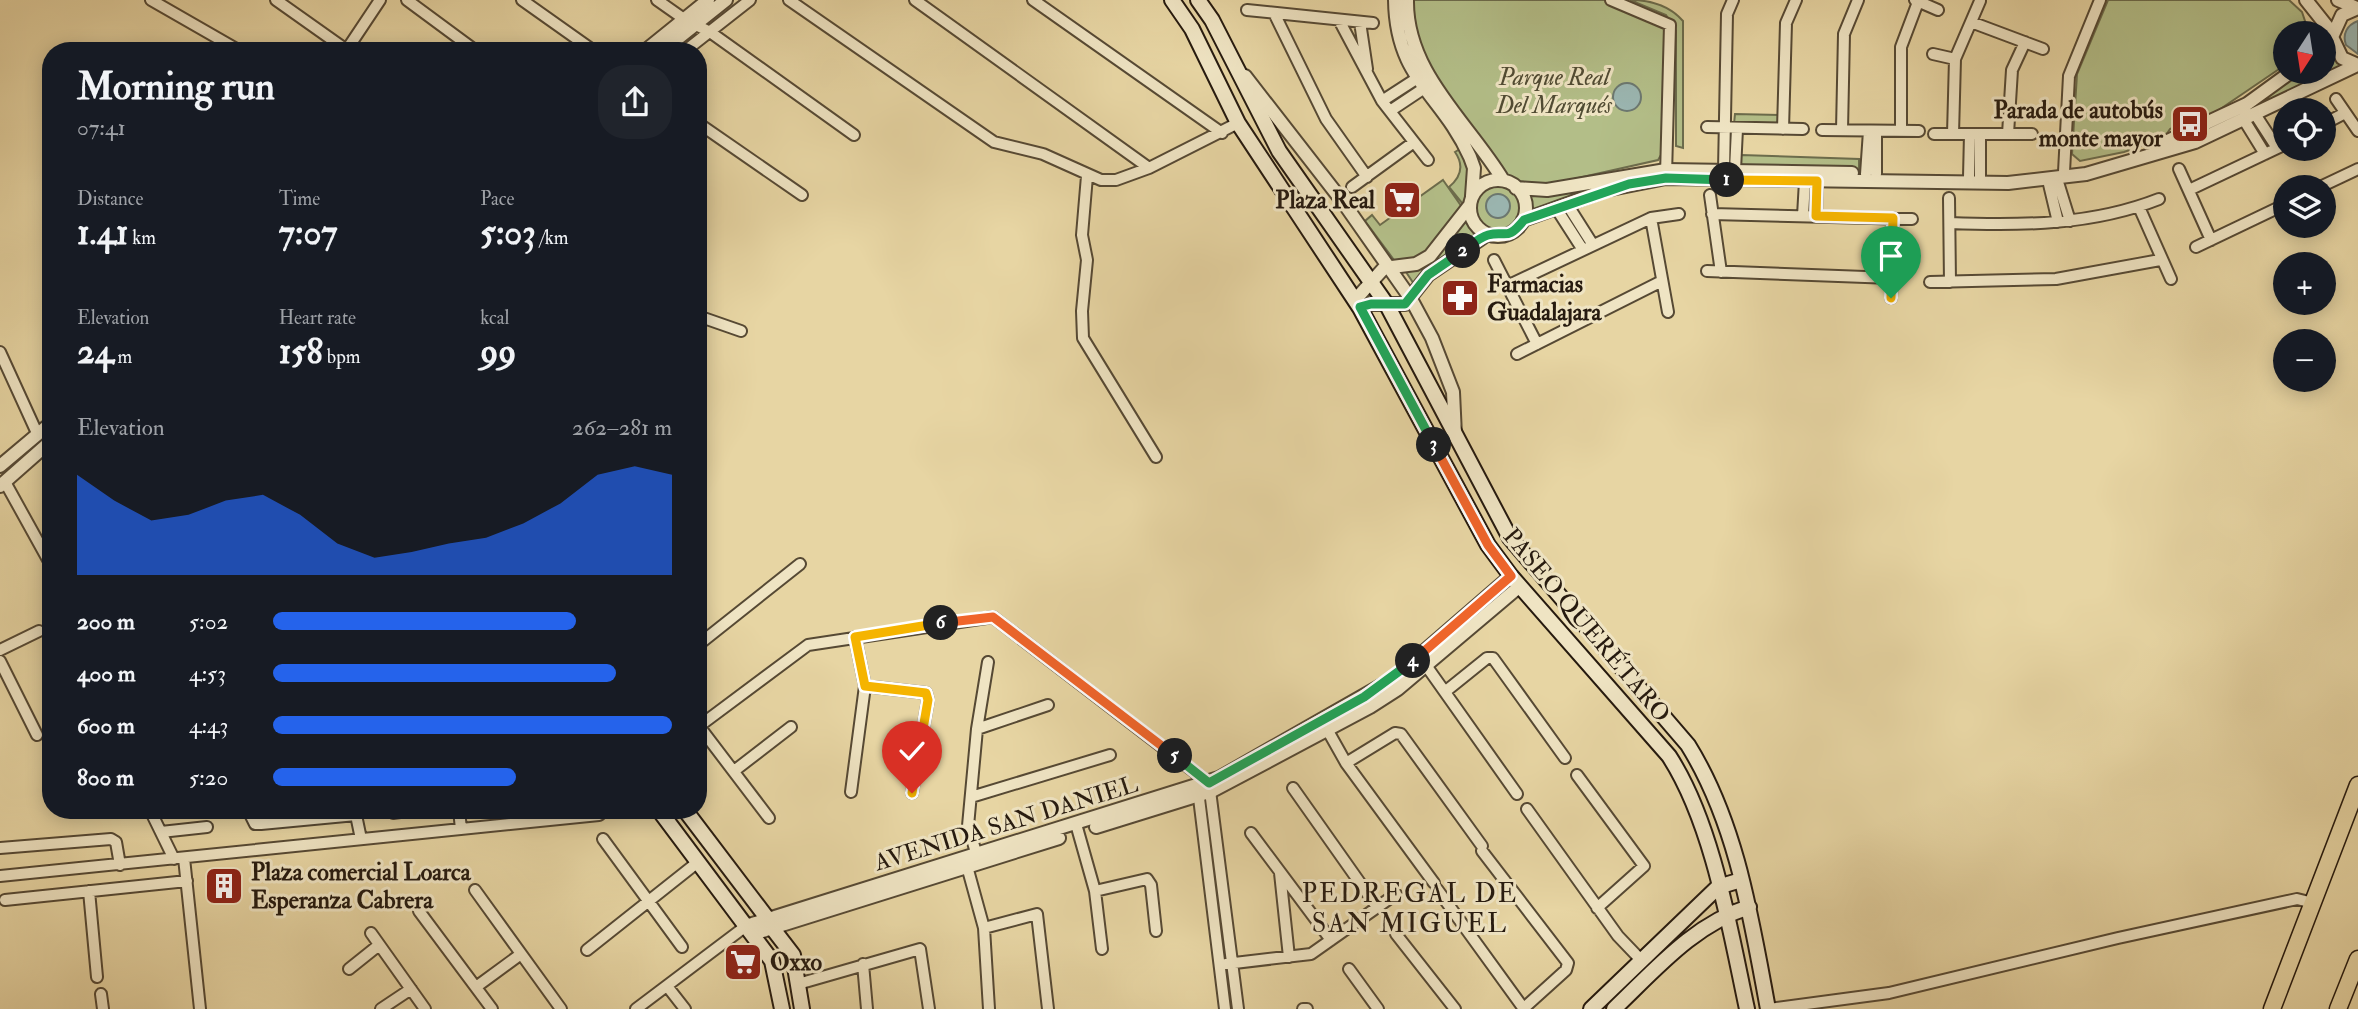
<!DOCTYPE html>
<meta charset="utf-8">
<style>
body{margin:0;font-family:"IM FELL Double Pica",serif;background:#20242c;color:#f1f3f6;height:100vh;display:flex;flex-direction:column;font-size:26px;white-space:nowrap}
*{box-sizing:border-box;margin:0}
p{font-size:23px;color:#9ea1a6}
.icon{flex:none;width:38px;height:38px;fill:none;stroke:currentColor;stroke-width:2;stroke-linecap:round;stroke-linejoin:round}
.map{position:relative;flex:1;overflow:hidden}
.side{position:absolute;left:42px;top:42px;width:665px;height:777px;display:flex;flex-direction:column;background:#171b24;border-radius:28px;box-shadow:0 4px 18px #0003}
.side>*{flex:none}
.needle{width:46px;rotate:192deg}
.controls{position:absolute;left:2273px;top:21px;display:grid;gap:14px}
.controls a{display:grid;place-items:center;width:63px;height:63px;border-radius:50%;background:#171b24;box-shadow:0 4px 18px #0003;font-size:35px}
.pin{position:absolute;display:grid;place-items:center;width:60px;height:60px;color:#fff;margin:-72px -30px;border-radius:50% 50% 50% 0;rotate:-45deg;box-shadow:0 0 7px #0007}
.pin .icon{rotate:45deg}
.km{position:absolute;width:35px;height:35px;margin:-18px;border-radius:50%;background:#222;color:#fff;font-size:19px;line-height:35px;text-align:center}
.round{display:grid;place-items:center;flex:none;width:74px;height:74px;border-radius:28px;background:#20242c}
.headline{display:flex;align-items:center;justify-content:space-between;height:119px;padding:0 35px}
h1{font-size:38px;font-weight:700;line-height:52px}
.stats{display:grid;grid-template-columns:repeat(3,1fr);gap:10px;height:119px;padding:7px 35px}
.stats div{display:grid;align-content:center}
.stats b{font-size:35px;font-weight:700}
.stats small{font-size:19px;font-weight:400}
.stats p{font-size:19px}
.chart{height:196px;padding:14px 35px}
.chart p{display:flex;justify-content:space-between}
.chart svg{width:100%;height:126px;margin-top:7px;fill:#2563eb;opacity:.7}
ul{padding:0 35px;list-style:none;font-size:23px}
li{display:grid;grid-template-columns:112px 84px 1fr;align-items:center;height:52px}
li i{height:18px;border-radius:9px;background:#2563eb}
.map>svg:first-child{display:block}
.green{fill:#b3be88;stroke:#6c6c4c;stroke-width:2}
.water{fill:#9bb6b1;stroke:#6c7870;stroke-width:2}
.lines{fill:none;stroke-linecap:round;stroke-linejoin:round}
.minor-casing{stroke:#564934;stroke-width:14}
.tertiary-casing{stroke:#564934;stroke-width:16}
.secondary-casing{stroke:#261a0f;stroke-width:18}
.primary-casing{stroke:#261a0f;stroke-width:19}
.minor{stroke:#efe4c3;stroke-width:10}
.tertiary{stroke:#efe4c3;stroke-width:12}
.secondary{stroke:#efe4c3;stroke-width:14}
.primary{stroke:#e7d5a3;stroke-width:16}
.split-1-casing{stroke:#fff;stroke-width:14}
.split-2-casing{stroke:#fff;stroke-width:14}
.split-3-casing{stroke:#fff;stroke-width:14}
.split-4-casing{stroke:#fff;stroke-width:14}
.split-5-casing{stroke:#fff;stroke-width:14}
.split-6-casing{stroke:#fff;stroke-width:14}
.split-7-casing{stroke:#fff;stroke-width:14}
.split-1{stroke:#f5b400;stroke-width:9}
.split-2{stroke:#22a559;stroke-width:9}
.split-3{stroke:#22a559;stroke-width:9}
.split-4{stroke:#f0652b;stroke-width:9}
.split-5{stroke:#22a559;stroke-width:9}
.split-6{stroke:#f0652b;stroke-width:9}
.split-7{stroke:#f5b400;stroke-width:9}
.labels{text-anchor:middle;stroke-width:6;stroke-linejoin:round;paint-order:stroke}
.park-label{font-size:24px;font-style:italic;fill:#504b33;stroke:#efe4c3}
.poi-label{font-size:24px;font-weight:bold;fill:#261a0f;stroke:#efe4c3;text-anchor:start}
.street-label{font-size:24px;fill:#261a0f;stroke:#efe4c3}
.neighbourhood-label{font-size:26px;letter-spacing:2px;fill:#261a0f;stroke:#efe4c3}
</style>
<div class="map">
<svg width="2358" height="1009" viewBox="0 0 2358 1009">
<rect width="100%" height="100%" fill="#e7d5a3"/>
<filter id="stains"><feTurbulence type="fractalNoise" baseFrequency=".00286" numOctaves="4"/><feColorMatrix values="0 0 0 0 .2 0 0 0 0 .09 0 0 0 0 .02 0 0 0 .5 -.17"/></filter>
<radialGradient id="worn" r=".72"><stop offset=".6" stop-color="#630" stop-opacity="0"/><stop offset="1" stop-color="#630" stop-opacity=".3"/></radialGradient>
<path class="green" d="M1410,0H1608L1670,26L1661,155L1658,160L1547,185L1512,180L1490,157L1427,73L1411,34Z
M1630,0C1651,0 1669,5 1683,21V148L1676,146V31L1666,15Z
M2108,0H2289L2302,12L2309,33H2286L2285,65L2210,116H2196L2170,129L2164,138L2124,152L2080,161L2072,154L2077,74Z
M2330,44L2348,65L2254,108L2297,72H2324V49Z
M1735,114L1780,115V126L1734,124Z
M1465,146C1473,164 1474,190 1466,208L1449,187C1461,177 1464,165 1455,152Z
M1741,155L1859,159V171L1738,168Z
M1663,171L1530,214L1528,194Z
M1443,180L1464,210L1430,256L1402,263L1394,260L1365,221L1372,215L1380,225Z
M1474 207a24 24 0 1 1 48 0a24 24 0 1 1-48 0Z
M1467,214L1472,227L1484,236L1414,284L1404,269L1416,266Z"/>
<path class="water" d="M2358,21V54L2346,45C2342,34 2347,25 2358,21Z
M1613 97a14 14 0 1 1 28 0a14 14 0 1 1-28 0Z
M1486 206a12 12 0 1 1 24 0a12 12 0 1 1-24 0Z"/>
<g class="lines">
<defs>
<path id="minor" d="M151,0L240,51
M276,0L348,51
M407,0L476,51
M522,0L594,51
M657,0L684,19L710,32L854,135
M789,0L994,142L1043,154L1101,180H1116L1149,168L1238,123
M915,0L1149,168
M1033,0L1222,133
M1611,0L1670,25L1666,175
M1915,0L1938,10
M1247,10L1373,23
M1274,13L1326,119L1367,177
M1339,20L1382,101L1428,160
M1360,22L1367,69
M1971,22L2043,49
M346,51L380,0
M685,51L750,0
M1933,54L1955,59
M2336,99L2358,131
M1382,101L1416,79
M1390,111L1423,89
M2255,114L2277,148
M2244,120L2265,154
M698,123L802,195
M2324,124L2345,113
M1707,127L1803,129
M1783,129L1786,23L1796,0
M1822,130L1919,131
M1842,130L1844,34L1858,0
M1901,131V47L1918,2
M1934,134H2032
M1953,134L1955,59L1980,1
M1980,134V177
M2008,134L2012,70L2025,42
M2179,169L2211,240
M1724,170L1727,14L1733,0
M1735,170L1737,129
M2064,172L2069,76L2100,0
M1866,174L1869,131
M1876,174V131
M1087,176L1082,235L1087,260L1082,311L1083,338L1156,457
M1969,177L1970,134
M2057,179L2070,221
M2048,180L2058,222
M1352,187L1414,142
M2320,187L2358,169
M2189,190L2286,144
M1710,195L1721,272
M1949,198L1950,282
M1567,204L1593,245
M2139,207L2171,279
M1556,208L1583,250
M1712,214L1912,219
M1803,216L1805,181
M1816,216L1817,182
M1651,218L1668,312
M1950,223C2021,226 2093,225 2159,199
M2196,247L2286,204
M1494,260L1537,344
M1707,271L1892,278
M1930,282L2056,279L2160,260
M1507,286L1651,218L1679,214
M1891,298L1893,218
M698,316L741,331
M0,352L37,433
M1517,354L1662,281
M5,482L51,565
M698,645L800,564
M0,650L39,631
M0,661L37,735
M1425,664L1517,794
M865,686L926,693L928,700L912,793
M1446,691L1487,658H1493L1565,758
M699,726L769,818
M698,727L808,645L993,617L1209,783L1238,1009
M977,729L1048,705
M1328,731L1346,763L1434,883
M1346,763L1395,733L1401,734L1482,846
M734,771L791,727
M1577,775L1644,866L1597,908
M1293,788L1377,907
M1198,790L1225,1009
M851,792L865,686L855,637
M971,797L1110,755
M1527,809L1618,936L1640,959
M150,810L174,859
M248,810L255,824H261L356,815L361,839
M459,810L461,829
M393,813L415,810
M1076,824L1095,891L1102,949
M161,832L207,827
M1251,833L1331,940
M603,839L682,947
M0,848L111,839L116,842L120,865
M1482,851L1568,963L1566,970L1524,1008
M184,858L200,1009
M965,859L984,928L989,1009
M978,859L968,826L977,729L988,662
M1280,873L1289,957
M0,876L599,815L605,810
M1437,889L1524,1009
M475,890L561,1009
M89,891L97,977
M1095,891L1147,879L1151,885L1156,931
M5,900L187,881
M419,911L492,1009
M984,928L1037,914L1048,1009
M371,933L425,1009
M1396,934L1455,1009
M587,950L698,862
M863,964L867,1009
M1226,964L1311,954L1396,894
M349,969L379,945
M1349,969L1378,1009
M798,984L920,949L929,1009
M667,986L685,1009
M476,987L521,954
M101,994L103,1009
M381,1009L411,989
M636,1009L746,926
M1303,1009H1307
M1769,1009L1889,993L2118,938L2297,899L2313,903"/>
<path id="tertiary" d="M1395,0C1396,80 1442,94 1470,157L1474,168L1472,196
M1407,0C1406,73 1468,122 1503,180
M2306,0L2333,34
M2338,0L2357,8
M2358,8L2342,15L2332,37L2342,58L2358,65
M645,51L708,0
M662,51L726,0
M1245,76L1343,202L1411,299L1432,338L1453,392L1455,435
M2157,146L2247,104L2291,72
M1470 208a28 28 0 1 1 56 0a28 28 0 1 1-56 0Z
M1516,188L1547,190L1666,170L1852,173
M1523,220L1606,190L1666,178L2008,183L2086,174L2195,142L2357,65
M1355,300L1384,268L1416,264L1430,256L1470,205
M1360,308L1371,304H1405L1428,275L1488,234
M0,466L51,423
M0,486L51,441
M1096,827L1212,791L1370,707L1398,689L1520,586
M746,926L1219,778L1391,680L1511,576
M753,934L1059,838"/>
<path id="secondary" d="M1172,0L1192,29L1238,123L1360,308L1488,545L1511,576L1669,756C1713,824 1730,930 1747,1009
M1198,0L1212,20L1279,151L1387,305L1510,538L1688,745C1737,824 1751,918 1768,1009
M659,810L772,961L782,1009
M685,810L767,918
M773,929L793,955L802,1009
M1591,1009L1718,887L1741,880
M1614,1009C1655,970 1694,924 1749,907"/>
<path id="primary" d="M2272,1009L2358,785
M2338,1009L2358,959"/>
</defs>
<use href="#minor" class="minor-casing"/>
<use href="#tertiary" class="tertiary-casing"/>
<use href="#secondary" class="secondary-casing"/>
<use href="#primary" class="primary-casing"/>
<use href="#minor" class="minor"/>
<use href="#tertiary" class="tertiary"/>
<use href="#secondary" class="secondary"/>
<use href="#primary" class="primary"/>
</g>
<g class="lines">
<defs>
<path id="split-1" d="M1727,180L1817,181L1816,216L1893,218L1891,298"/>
<path id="split-2" d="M1463,251C1470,246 1480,237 1488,235C1507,230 1506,242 1524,220L1629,184L1666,178L1727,180"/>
<path id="split-3" d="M1434,445L1360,307L1371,304H1405L1428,275L1463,251"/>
<path id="split-4" d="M1413,661L1511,576L1488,545L1434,445"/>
<path id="split-5" d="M1175,756L1209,783L1364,697L1413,661"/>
<path id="split-6" d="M941,623L993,617L1175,756"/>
<path id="split-7" d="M912,793L928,700L926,693L865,686L855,637L941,623"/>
</defs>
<use href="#split-1" class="split-1-casing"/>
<use href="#split-2" class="split-2-casing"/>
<use href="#split-3" class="split-3-casing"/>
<use href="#split-4" class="split-4-casing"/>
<use href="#split-5" class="split-5-casing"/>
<use href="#split-6" class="split-6-casing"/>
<use href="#split-7" class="split-7-casing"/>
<use href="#split-1" class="split-1"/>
<use href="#split-2" class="split-2"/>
<use href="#split-3" class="split-3"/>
<use href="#split-4" class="split-4"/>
<use href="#split-5" class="split-5"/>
<use href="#split-6" class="split-6"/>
<use href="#split-7" class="split-7"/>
</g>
<defs>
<symbol id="bus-square" viewBox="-11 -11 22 22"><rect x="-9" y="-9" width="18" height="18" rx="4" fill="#8f2418" stroke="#efe4c3"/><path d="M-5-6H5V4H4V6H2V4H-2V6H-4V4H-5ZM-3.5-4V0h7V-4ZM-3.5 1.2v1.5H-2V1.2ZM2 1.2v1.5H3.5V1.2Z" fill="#fff"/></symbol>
<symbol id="supermarket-square" viewBox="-11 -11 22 22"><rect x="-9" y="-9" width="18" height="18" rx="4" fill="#8f2418" stroke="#efe4c3"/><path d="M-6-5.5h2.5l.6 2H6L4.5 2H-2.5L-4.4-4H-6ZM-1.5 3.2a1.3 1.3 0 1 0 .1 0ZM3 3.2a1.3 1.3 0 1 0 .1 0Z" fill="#fff"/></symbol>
<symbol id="pharmacy-square" viewBox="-11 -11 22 22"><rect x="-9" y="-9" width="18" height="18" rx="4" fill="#8f2418" stroke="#efe4c3"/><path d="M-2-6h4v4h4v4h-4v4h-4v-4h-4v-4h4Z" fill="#fff"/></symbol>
<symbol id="building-square" viewBox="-11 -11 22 22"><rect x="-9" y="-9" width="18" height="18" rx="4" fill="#8f2418" stroke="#efe4c3"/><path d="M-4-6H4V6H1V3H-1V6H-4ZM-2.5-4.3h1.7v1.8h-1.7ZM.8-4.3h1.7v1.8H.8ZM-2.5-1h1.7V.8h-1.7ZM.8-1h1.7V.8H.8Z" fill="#fff"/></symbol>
</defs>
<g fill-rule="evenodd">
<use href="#bus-square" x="2168" y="102" width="44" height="44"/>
<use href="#supermarket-square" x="1380" y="178" width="44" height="44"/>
<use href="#pharmacy-square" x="1438" y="276" width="44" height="44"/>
<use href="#building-square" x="202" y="864" width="44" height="44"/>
<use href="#supermarket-square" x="721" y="940" width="44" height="44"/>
</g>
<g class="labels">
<g class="park-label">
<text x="1554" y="85">Parque Real<tspan x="1554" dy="28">Del Marqués</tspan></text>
</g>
<g class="poi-label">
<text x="2163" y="118" text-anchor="end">Parada de autobús<tspan x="2163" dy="28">monte mayor</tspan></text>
<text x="1375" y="208" text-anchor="end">Plaza Real</text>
<text x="1487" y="292">Farmacias<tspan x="1487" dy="28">Guadalajara</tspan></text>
<text x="251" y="880">Plaza comercial Loarca<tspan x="251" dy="28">Esperanza Cabrera</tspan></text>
<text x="770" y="970">Oxxo</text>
</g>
<g class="street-label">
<text transform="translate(1587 625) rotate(50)" y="8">PASEO QUERÉTARO</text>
<text transform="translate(1006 823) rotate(-17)" y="8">AVENIDA SAN DANIEL</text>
</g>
<g class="neighbourhood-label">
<text x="1410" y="902">PEDREGAL DE<tspan x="1410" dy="30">SAN MIGUEL</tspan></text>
</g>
</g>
<rect width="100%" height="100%" filter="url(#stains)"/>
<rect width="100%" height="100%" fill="url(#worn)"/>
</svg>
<div class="controls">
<a><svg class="needle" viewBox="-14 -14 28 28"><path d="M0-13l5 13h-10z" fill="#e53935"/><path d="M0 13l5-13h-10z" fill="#9ea1a6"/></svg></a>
<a><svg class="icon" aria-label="locate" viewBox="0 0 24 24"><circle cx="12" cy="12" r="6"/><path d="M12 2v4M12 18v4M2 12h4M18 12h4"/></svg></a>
<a><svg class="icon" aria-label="layers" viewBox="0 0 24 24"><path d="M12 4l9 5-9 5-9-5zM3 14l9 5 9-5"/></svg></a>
<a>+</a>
<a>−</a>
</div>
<div class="pin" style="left:1891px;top:298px;background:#1e9e55"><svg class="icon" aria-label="arrive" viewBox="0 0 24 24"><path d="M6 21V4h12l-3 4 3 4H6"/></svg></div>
<div class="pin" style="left:912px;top:793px;background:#d93025"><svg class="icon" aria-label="check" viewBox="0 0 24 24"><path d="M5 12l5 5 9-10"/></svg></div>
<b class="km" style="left:1727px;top:180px">1</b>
<b class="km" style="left:1463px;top:251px">2</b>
<b class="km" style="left:1434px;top:445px">3</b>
<b class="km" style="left:1413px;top:661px">4</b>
<b class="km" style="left:1175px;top:756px">5</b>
<b class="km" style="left:941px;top:623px">6</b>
<section class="side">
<div class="headline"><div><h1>Morning run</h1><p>07:41</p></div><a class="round"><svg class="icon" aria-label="share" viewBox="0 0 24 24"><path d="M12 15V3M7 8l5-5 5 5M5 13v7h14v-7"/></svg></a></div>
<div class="stats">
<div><p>Distance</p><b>1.41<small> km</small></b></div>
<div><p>Time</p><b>7:07</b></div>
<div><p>Pace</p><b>5:03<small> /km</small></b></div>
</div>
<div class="stats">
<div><p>Elevation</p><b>24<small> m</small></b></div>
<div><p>Heart rate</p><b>158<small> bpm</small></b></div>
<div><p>kcal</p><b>99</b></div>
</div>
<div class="chart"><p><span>Elevation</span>262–281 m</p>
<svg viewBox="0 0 160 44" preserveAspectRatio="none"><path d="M0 44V9L10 18L20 25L30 23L40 18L50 16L60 23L70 33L80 38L90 36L100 33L110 31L120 26L130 19L140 9L150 6L160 9V44z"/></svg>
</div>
<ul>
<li><b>200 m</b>5:02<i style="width:76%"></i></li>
<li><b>400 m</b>4:53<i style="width:86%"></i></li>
<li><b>600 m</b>4:43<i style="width:100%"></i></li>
<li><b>800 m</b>5:20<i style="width:61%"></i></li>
</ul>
</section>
</div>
